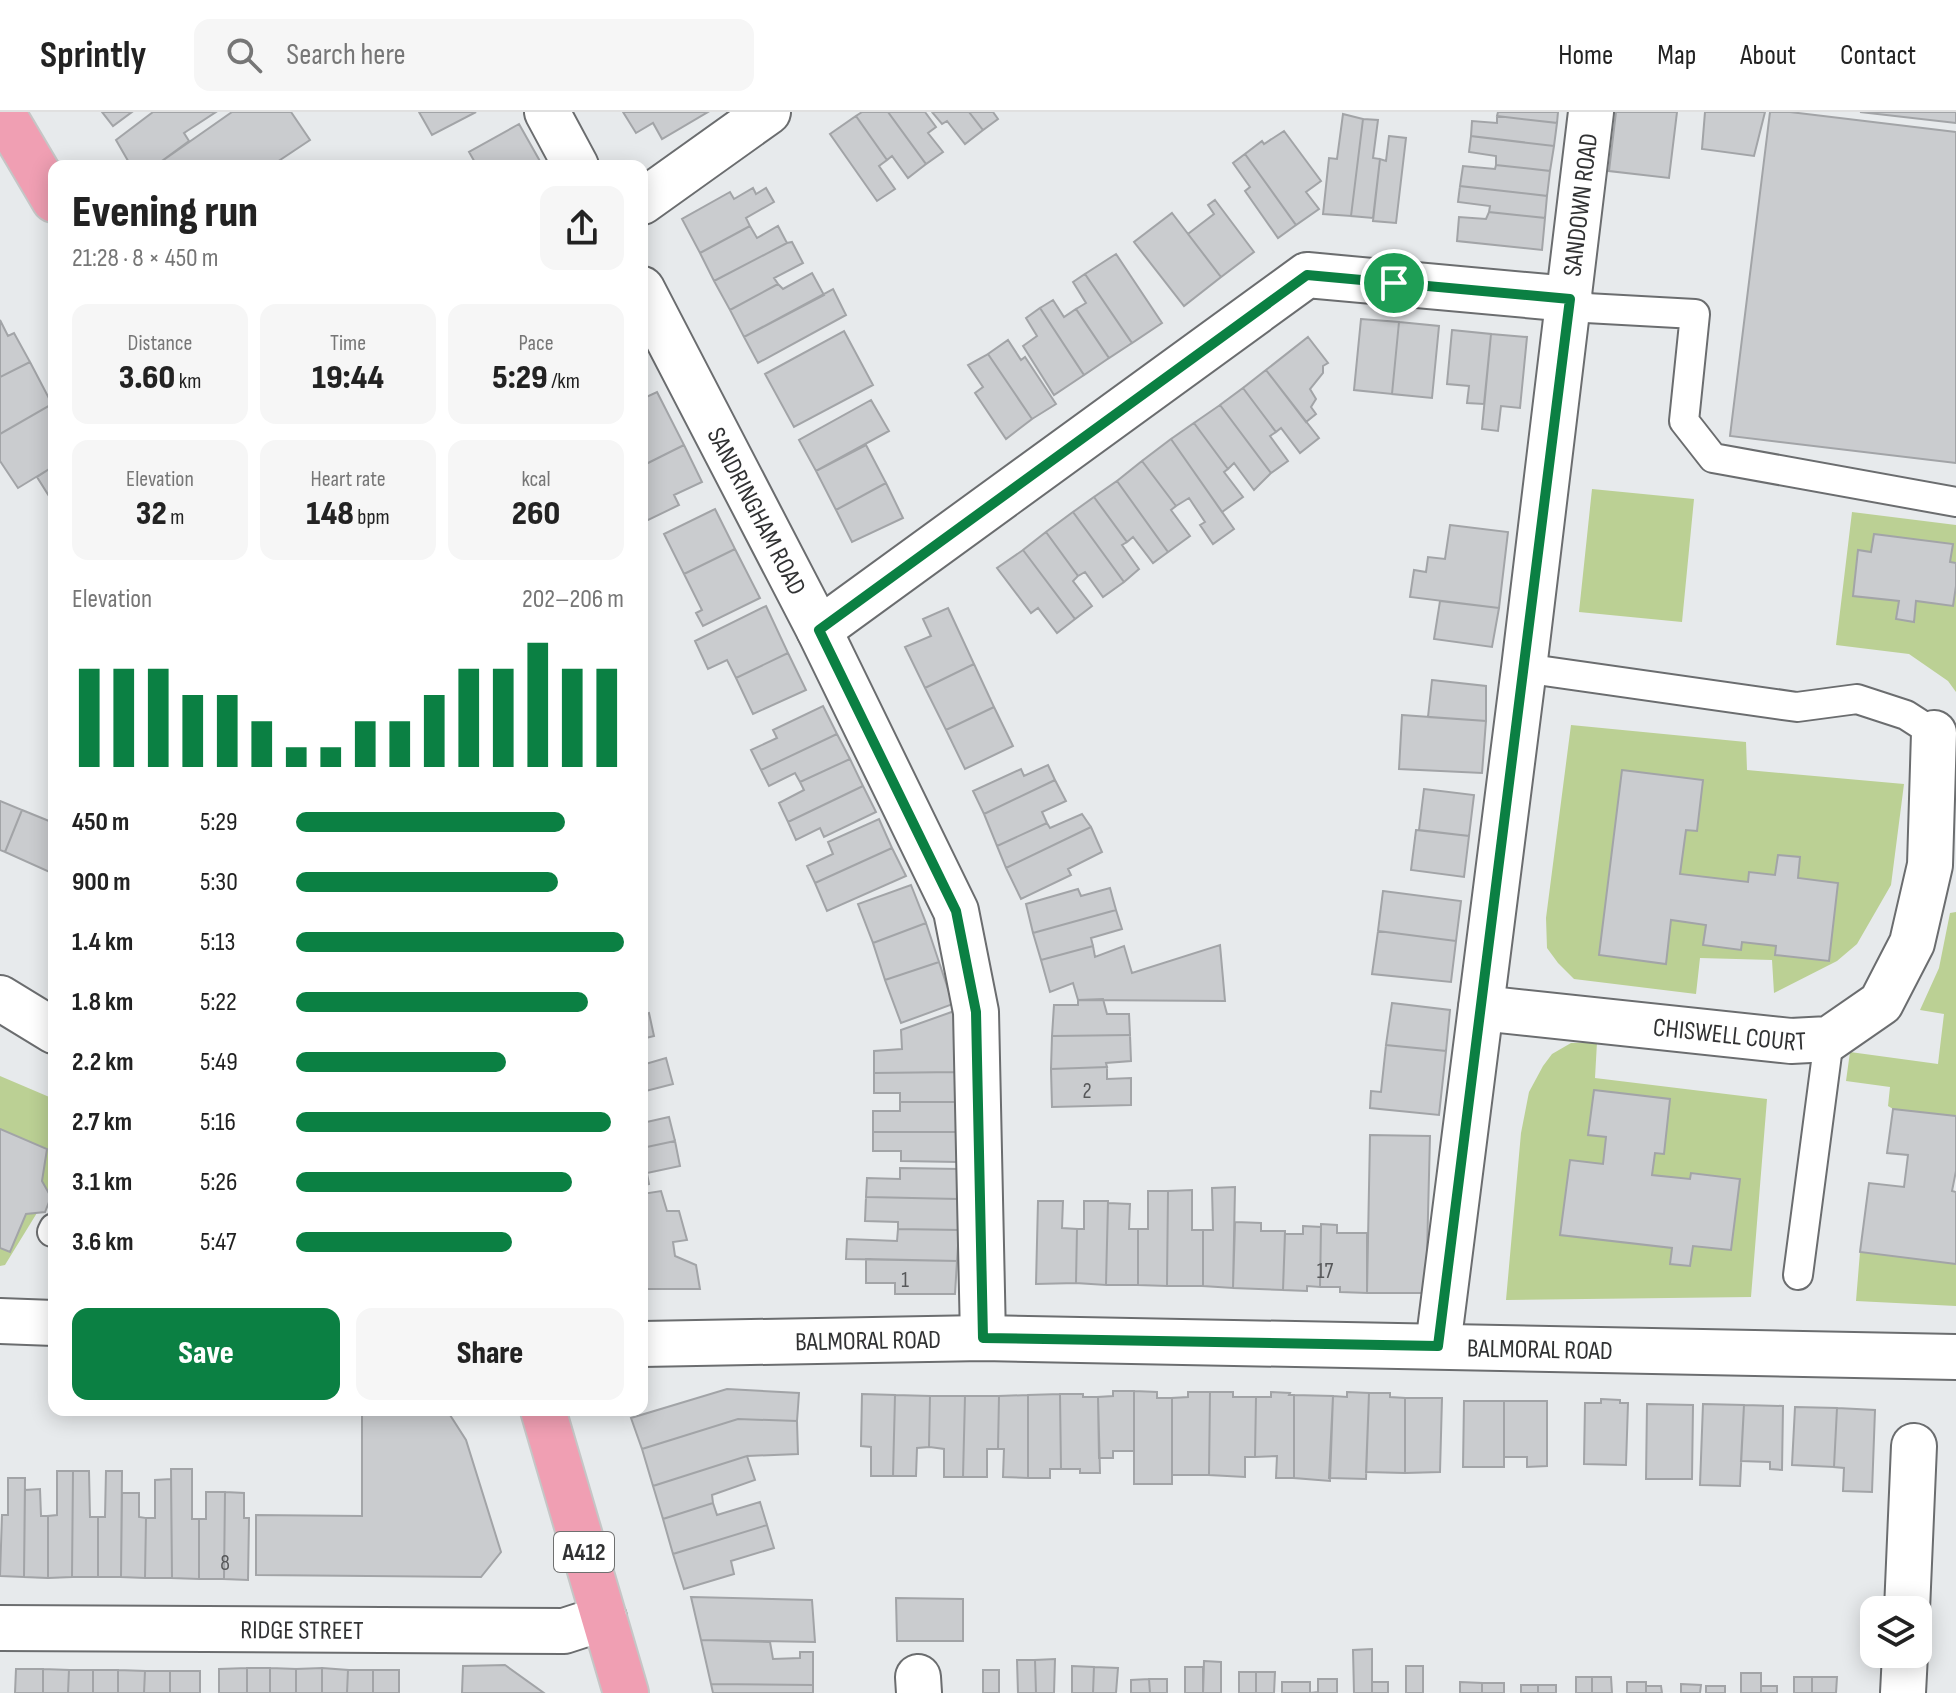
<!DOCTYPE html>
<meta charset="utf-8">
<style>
body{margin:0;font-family:"Sofia Sans Condensed",sans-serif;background:#f6f6f6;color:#222;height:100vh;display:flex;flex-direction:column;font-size:30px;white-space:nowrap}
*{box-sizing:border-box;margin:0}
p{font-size:26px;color:#767676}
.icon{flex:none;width:44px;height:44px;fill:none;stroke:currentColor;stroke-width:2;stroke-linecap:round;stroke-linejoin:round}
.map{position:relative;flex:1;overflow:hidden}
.details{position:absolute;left:48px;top:48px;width:600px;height:1256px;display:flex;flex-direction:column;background:#fff;border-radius:16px;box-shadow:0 4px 20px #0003}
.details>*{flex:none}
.buttons{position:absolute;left:1860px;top:1484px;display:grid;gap:16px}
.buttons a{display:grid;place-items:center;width:72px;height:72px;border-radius:16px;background:#fff;box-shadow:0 4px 20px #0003;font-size:40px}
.pin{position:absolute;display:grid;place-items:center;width:68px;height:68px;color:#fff;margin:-34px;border:4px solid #fff;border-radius:50%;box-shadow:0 2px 8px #0007}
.round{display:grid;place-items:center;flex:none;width:84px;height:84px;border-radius:16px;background:#f6f6f6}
.summary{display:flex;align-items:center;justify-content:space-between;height:136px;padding:0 24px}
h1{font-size:44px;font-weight:800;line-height:60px}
.figures{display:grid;grid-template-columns:repeat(3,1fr);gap:12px;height:136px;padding:8px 24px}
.figures div{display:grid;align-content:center;border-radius:16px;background:#f6f6f6;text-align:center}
.figures b{font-size:34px;font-weight:800}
.figures small{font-size:22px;font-weight:400}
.figures p{font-size:22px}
.chart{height:224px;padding:16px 24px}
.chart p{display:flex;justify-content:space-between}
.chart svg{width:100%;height:144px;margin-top:8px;stroke:#0b8043;stroke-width:6}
.cta{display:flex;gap:16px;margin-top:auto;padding:16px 24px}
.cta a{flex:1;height:92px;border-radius:16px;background:#0b8043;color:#fff;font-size:32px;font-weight:800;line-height:92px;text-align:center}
.cta a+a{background:#f6f6f6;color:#222}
ul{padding:0 24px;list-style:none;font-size:26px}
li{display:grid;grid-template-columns:128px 96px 1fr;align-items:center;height:60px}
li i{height:20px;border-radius:10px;background:#0b8043}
header{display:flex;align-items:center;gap:48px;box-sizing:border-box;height:112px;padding:0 40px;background:#fff;border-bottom:2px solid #e0e0e0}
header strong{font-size:38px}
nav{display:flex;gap:44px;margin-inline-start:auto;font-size:28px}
.search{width:560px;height:72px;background:#f6f6f6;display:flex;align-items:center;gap:20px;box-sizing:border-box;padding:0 28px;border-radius:16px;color:#767676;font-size:30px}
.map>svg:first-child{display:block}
.green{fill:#bbd094}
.building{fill:#cacccf;stroke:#a2a4a7;stroke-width:2}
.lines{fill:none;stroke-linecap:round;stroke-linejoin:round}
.service-casing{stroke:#6b6d6f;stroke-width:32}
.minor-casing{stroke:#6b6d6f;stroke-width:48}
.tertiary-casing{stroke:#6b6d6f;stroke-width:48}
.primary-casing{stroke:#c5c6c6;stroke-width:48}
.service{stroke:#fff;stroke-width:28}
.minor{stroke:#fff;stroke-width:44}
.tertiary{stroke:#fff;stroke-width:44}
.primary{stroke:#f09fb3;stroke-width:44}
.route-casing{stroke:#fff;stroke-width:16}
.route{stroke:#0b8043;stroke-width:10}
.labels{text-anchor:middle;stroke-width:6;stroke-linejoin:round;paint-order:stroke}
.number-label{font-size:22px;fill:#57585a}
.shield{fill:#fff;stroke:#6f7070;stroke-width:2}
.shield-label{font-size:24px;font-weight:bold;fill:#313233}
.street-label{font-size:26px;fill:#313233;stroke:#fff}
</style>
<header>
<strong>Sprintly</strong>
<div class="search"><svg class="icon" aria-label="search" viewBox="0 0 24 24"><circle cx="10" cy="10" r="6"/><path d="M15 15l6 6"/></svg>Search here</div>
<nav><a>Home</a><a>Map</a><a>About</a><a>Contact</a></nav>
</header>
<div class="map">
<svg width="1956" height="1581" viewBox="0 0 1956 1581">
<rect width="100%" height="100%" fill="#e7eaec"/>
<path class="green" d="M1592,377L1694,387L1682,510L1579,500Z
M1852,400L1956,413V580L1948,569L1909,542L1836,533Z
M1571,613L1746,630L1747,658L1904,672L1891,773L1857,832L1837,849L1774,881L1772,848L1700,846L1696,882L1574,867L1558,851L1547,836L1546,806Z
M1956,800V1004L1893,997L1888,994L1890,975L1846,969L1850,940L1938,952L1944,902L1920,898L1939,856L1950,801Z
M1597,930L1595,966L1767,987L1751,1185L1506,1188L1521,1021L1529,980L1543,954L1552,942L1571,931Z
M0,964L54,987V1019L50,1026L54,1030V1069L51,1078L5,1153L0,1154Z
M1860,1140L1956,1152V1194L1856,1189Z"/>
<path class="building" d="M102,0H132L113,14Z
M153,0H216L184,21L189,29L155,54H131L116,28Z
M232,0H291L310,28L271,54H155Z
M419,0H476L432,23Z
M623,0H708L662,27L653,11L636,21Z
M862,0H888L926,52L908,66L892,44L887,48L856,4Z
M888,0H925L936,15L928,21L943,40L926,52Z
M932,0H969L983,18L965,32L947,9L942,12Z
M969,0H993L998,7L983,18Z
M1498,0H1558L1557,11L1497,4Z
M1616,0H1677L1669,66L1609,59Z
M1705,0H1765L1754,44L1702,37Z
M1770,0H1790L1956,20V351L1730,324Z
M1860,0H1956V11Z
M1343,2L1363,7L1351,104L1323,102L1329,46L1337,47Z
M856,4L887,48L879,54L895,77L877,89L830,22Z
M1497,4L1557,11L1554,34L1471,24L1472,9L1497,11Z
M1363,7L1378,8L1373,46L1380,47L1373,106L1351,104Z
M519,12L541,51L536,54H477L469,40Z
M1284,19L1321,69L1306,80L1319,97L1296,113L1245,42L1262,29L1264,32Z
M1389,24L1406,26L1396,111L1373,109L1380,47L1386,49Z
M1471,24L1554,34L1550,59L1496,53V44L1469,40Z
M1245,42L1296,113L1278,126L1245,79L1250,75L1233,51Z
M1496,53L1550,59L1547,84L1460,74L1463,54L1495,57Z
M1460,74L1547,84L1545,106L1489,100L1490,94L1458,90Z
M753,76L756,82L766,76L774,90L746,106L750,114L700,141L682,107L730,80L734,87Z
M1215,88L1254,140L1221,165L1188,122L1214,102L1208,93Z
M1489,100L1545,106L1542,138L1457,129L1459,105L1486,107Z
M1172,101L1221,165L1184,194L1134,130Z
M750,114L757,126L778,114L787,131L714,169L700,141Z
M792,130L803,151L774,166L778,172L730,198L714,169L787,131Z
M1116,142L1162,211L1132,231L1085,162Z
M812,161L824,183L744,225L730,198L778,172L783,177Z
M1085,162L1132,231L1109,246L1076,197L1086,191L1073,170Z
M833,177L846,203L758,251L744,225Z
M1053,188L1064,205L1076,197L1109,246L1084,263L1040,196Z
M1040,196L1084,263L1054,283L1023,234L1037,224L1026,206Z
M1361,207L1399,210L1392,282L1354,278Z
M0,208L8,224L14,221L30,250L0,265Z
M1399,210L1439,214L1432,286L1392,282Z
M1452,218L1491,222L1484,292L1467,291L1469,274L1447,272Z
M844,219L873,273L794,315L765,262Z
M1491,222L1527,225L1520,296L1501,294L1498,319L1482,317Z
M1308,225L1328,251L1323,254V261L1310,277L1316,287L1311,295L1316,302L1306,310L1266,258Z
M1008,228L1021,248L1025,245L1056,292L1032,307L988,242Z
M988,242L1032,307L1006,327L975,281L983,275L968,253Z
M30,250L52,292L0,322V265Z
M1266,258L1319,326L1300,341L1281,316L1276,320L1243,276Z
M1243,276L1276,320L1270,324L1288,349L1271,361L1220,293Z
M657,280L684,333L642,354V287Z
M871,288L889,319L816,359L799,328Z
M52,292L54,294V354L18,376L0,349V322Z
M1220,293L1271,361L1254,378L1234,351L1228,357L1194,311Z
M1194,311L1228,357L1224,360L1243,385L1222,400L1171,327Z
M1171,327L1234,417L1213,432L1200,413L1205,410L1189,386L1176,394L1142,349Z
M684,333L702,370L674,383L679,393L642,411V354Z
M866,333L886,371L836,398L816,359Z
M1142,349L1176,394L1171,398L1190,424L1168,440L1117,369Z
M54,354V392L37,365Z
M1117,369L1168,440L1153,451L1133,425L1127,430L1094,385Z
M886,371L903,406L852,430L836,398Z
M1094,385L1127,430L1122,433L1139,457L1124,470L1073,400Z
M715,397L735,437L684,462L664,422Z
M1073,400L1124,470L1103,485L1085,460L1078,464L1046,420Z
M1450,413L1508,420L1499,496L1410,485L1414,458L1426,460L1428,445L1445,447Z
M1046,420L1078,464L1073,469L1092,494L1075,507L1023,438Z
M1874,422L1953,432L1950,450L1956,451V474L1953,494L1916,489L1914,510L1896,507L1899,489L1853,484L1858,438L1871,440Z
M735,437L760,486L703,514L696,501L702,498L684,462Z
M1023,438L1075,507L1057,521L1038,496L1031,501L997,456Z
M1440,489L1499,496L1492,535L1434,527Z
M766,494L788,541L736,566L727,548L708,557L695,529Z
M948,496L974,552L925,576L905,535L931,524L923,507Z
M788,541L806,578L753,602L736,566Z
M974,552L994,595L946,618L925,576Z
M1432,568L1486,574V609L1428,605Z
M823,594L837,622L761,658L751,638L777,626L773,618Z
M994,595L1013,634L965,657L946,618Z
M1402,603L1486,609L1482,661L1399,657Z
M837,622L850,647L800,670L795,661L769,674L761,658Z
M850,647L863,674L788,710L779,691L804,678L800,670Z
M1048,653L1055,668L984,702L973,679L1021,657L1024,664Z
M1622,658L1703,668L1697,719L1686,718L1680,762L1748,770L1749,760L1775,763L1778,743L1800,745L1798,766L1838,771L1829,849L1775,843L1776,834L1742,830L1741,838L1703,833L1706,813L1671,808L1666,852L1599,843Z
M1055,668L1066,689L1042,700L1047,711L997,734L984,702Z
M863,674L876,700L824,725L820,716L796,728L788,710Z
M1424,677L1474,683L1469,724L1419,718Z
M0,689L22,698L5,740L0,738Z
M22,698L54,711V762L5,740Z
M1082,702L1091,715L1006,756L997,734L1047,711L1050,716Z
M879,707L892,736L815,771L807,754L833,742L828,730Z
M1091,715L1102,740L1068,757L1071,763L1021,787L1006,756Z
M1416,718L1469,724L1464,765L1411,758Z
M892,736L906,764L827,799L815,771Z
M911,773L926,811L873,831L858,792Z
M1110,776L1116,798L1033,821L1026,792L1078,777L1081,784Z
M1383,779L1461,789L1456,829L1378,819Z
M1116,798L1122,817L1091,826L1093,834L1041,848L1033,821Z
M926,811L939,850L885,868L873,831Z
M1378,819L1456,829L1451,870L1372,862Z
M1220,833L1225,889L1078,888L1073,871L1050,880L1041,848L1093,834L1095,845L1124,834L1132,861Z
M939,850L953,892L901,911L885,868Z
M1103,887L1107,902H1129L1130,923L1052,924L1054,893H1078V888Z
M1392,891L1450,898L1446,939L1386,933Z
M960,897L957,960L874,961V939L902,937L901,918Z
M649,901L654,924L642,927V903Z
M1130,923L1131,949L1106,951L1107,955L1051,957L1052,924Z
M1386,933L1446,939L1439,1003L1370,996L1371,979L1381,980Z
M666,946L673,972L642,980V953Z
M1107,955V967L1131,966V993L1052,995L1051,957Z
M957,960V990H900V981H874V961Z
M1594,978L1670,987L1664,1042L1655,1041L1652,1063L1690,1067L1691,1061L1740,1067L1731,1138L1693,1134L1690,1154L1670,1152L1672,1136L1560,1123L1570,1048L1603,1052L1606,1025L1588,1023Z
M900,990H957V1020H873V999H900Z
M1893,997L1956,1004V1059L1952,1079L1956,1080V1152L1860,1140L1869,1071L1904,1075L1908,1043L1887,1041Z
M669,1005L675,1029L642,1036V1011Z
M0,1017L47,1037L42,1069L51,1085L45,1100L26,1102L10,1140L0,1136Z
M873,1020H957V1050L901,1049V1039H873Z
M1370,1023L1430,1024L1426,1181H1367Z
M675,1029L680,1054L647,1061L649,1072L642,1074V1036Z
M900,1056L959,1057L958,1087L866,1085L867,1066L900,1067Z
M1235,1075L1233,1176L1203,1174V1118H1213L1212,1076Z
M1192,1078V1118H1203V1174H1167L1168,1079Z
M661,1079L667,1099H679L687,1128L673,1130L675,1144L696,1153L700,1177H642V1082Z
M1148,1079H1168L1167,1174L1138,1173V1117H1148Z
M866,1085L958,1087L959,1118L898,1117V1110L865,1109Z
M1038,1089H1063L1062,1116L1077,1117L1076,1171L1036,1172Z
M1084,1089H1108L1106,1173L1076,1171L1077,1117H1084Z
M1108,1091L1130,1092L1129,1117H1138V1173H1106Z
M1235,1110L1261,1111V1119H1285L1283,1178L1233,1176Z
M1321,1112L1337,1113V1121H1367V1181L1340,1180V1175H1320Z
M1303,1114L1321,1115L1320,1175L1307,1174V1179L1283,1178L1285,1122H1303Z
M898,1117L959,1118L957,1149L846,1147L847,1127L897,1129Z
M866,1147L957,1149L955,1182H895V1171H866Z
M727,1277L799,1281L797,1309L738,1307L642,1337L631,1306Z
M1113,1279H1134V1339H1113V1346H1099L1098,1285L1113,1284Z
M1134,1279L1157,1280V1286H1172V1372H1134Z
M1188,1280H1210L1209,1363H1172V1286L1188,1285Z
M1210,1280H1233V1285H1256L1255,1345H1245V1365L1209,1363Z
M1271,1280L1290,1281L1289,1283H1294V1366H1276L1277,1344L1255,1345L1256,1285H1271Z
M1347,1280L1369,1281L1366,1367L1329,1366L1333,1284L1347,1285Z
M1369,1281H1390V1285L1405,1286V1361L1366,1360Z
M862,1282L895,1283L893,1364H871V1335L861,1334Z
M1060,1282L1061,1357H1050V1366H1028V1283Z
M1060,1282H1083V1285H1098L1100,1361H1080V1357H1061Z
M895,1283L930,1284L929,1335L917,1336L916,1364H893Z
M1028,1283V1366L1003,1365L1004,1337H998L999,1284Z
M1294,1283L1333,1284L1330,1369L1294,1366Z
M930,1284H965L963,1365H944V1337L929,1335Z
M965,1284H999L998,1337H987V1365H963Z
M1405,1286H1442L1440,1360L1405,1361Z
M1601,1287L1620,1288V1291H1628L1626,1353L1584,1352L1585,1291H1601Z
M1464,1289H1504V1355H1463Z
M1504,1289H1547V1354L1527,1355V1345H1504Z
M1647,1292L1693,1293L1692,1367H1646Z
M1703,1292L1744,1293L1740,1374L1700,1373Z
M1744,1293L1783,1294L1782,1358L1770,1357V1350L1741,1349Z
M1795,1295L1837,1296L1834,1355L1792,1353Z
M1837,1296L1875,1298L1872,1380L1843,1379L1844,1356L1834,1355Z
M362,1298H440L450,1303L466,1328L501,1440L481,1465L256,1463V1403L362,1404Z
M738,1307L797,1309L798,1342L747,1344L653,1374L642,1337Z
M747,1344L755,1368L712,1383L713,1391L663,1407L653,1374Z
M171,1357H192V1407H199V1467L172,1466Z
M57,1359H73L72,1465L48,1466V1404L57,1403Z
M73,1359H89L90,1405H98V1465H72Z
M106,1359H122L121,1465H98V1405H105Z
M8,1366H25L24,1465L0,1464L2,1403H8Z
M171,1367L172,1466H145L146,1406H155V1368Z
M40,1377L41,1404H48V1466L24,1465L25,1378Z
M206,1380H225L224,1467H199V1407H206Z
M225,1380L244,1381V1406H249L248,1468L224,1467Z
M122,1381H139V1405L146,1406L145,1466L121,1465Z
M760,1390L767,1413L673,1442L663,1407L713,1391L717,1403Z
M767,1413L774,1436L731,1449L734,1462L684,1477L673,1442Z
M691,1485L812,1488L815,1530L701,1528Z
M896,1486L963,1487V1529H897Z
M701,1528L770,1530L773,1547L800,1546V1540H813V1573L711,1572Z
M1372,1537V1581H1354L1353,1538Z
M1055,1547L1054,1581H1036L1035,1548Z
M1017,1548H1035L1036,1581H1018Z
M1204,1549L1221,1550V1581H1203Z
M505,1553L544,1581H462L463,1554Z
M1072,1554L1094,1555L1093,1581H1072Z
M1406,1554H1423V1581H1406Z
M1094,1555L1118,1556L1116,1581H1093Z
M1185,1555H1203V1581H1185Z
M247,1556V1581H219V1557Z
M247,1556H270V1581H247Z
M270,1556L296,1557V1581H270Z
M322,1556V1581H296V1557Z
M322,1556L348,1558L347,1581H322Z
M16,1557H43V1581H15Z
M43,1557L69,1558L68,1581H43Z
M69,1558H93V1581H68Z
M93,1558H118V1581H93Z
M118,1558L145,1559L144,1581H118Z
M348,1558H373V1581H347Z
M373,1558H399V1581H373Z
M983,1558H999V1581H983Z
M145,1559H170V1581H144Z
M170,1559H200V1581H170Z
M1239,1560H1256V1581H1239Z
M1256,1560H1275L1274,1581H1256Z
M1741,1561H1761V1581H1741Z
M1576,1565H1592V1581H1576Z
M1592,1565H1611L1612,1581H1592Z
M1794,1565H1812V1581H1794Z
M1812,1565H1837L1836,1581H1812Z
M1149,1567L1150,1581H1131V1568Z
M1149,1567H1167V1581H1150Z
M1318,1567H1337V1581H1310L1318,1580Z
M1282,1570H1310V1581H1282Z
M1372,1570H1388V1581H1372Z
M1460,1570L1482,1571V1581H1460Z
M1627,1570H1646V1581H1627Z
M1482,1571H1504V1581H1482Z
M711,1572L813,1573V1581H713Z
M1681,1572L1701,1573L1700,1581H1681Z
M1521,1573H1538V1581H1521Z
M1538,1573H1556V1581H1538Z
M1646,1574H1661L1662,1581H1646Z
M1706,1574H1725V1581H1706Z
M1761,1574H1777V1581H1761Z"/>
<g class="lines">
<defs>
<path id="service" d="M1568,195L1695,202L1684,309L1713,346L1956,390
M1524,556L1797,595L1857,587L1906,603L1934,621
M52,1120L54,1116
M1798,1163L1829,927"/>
<g id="minor">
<path d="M547,0L576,54"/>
<path d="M642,90L768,0"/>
<path id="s1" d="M642,177L819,518L956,799L976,900L983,1226"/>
<path d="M819,518L1307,163L1570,187"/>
<path d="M0,886L54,919"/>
<path id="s2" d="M1481,896L1791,929L1829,927L1881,891L1912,831L1930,753L1934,621"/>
<path d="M0,1209L54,1211"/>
<path id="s3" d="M1438,1234L1524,556L1591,0"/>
<path d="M1907,1498L1914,1334"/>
<path id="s4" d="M0,1516L564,1519L604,1506"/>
<path d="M918,1565L919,1581"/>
<path d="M1903,1581L1905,1542"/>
</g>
<g id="tertiary">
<path id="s5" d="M642,1232L983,1226L1956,1245"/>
</g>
<path id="primary" d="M2,0L54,88
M543,1298L626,1581"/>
</defs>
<use href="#service" class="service-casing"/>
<use href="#minor" class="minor-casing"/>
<use href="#tertiary" class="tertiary-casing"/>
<use href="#primary" class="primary-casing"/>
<use href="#service" class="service"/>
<use href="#minor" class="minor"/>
<use href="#tertiary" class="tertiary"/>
<use href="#primary" class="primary"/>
</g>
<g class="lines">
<defs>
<path id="route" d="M1307,163L1570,187L1438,1234L983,1226L976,900L956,799L819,518Z"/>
</defs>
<use href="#route" class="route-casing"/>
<use href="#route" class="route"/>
</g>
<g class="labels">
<g class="number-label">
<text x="1087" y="986">2</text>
<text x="1325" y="1166">17</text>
<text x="905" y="1175">1</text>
<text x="225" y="1458">8</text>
</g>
<rect class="shield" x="554" y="1420" width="60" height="40" rx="6"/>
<g class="shield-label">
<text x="584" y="1448">A412</text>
</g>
<g class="street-label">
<text dy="9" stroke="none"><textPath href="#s3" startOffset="1150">SANDOWN ROAD</textPath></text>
<text dy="9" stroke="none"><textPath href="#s1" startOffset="250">SANDRINGHAM ROAD</textPath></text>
<text dy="9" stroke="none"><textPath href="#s2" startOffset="250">CHISWELL COURT</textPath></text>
<text dy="9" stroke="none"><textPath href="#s5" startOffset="226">BALMORAL ROAD</textPath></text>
<text dy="9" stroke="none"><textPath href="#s5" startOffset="898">BALMORAL ROAD</textPath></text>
<text dy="9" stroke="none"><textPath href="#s4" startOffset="302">RIDGE STREET</textPath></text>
</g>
</g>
</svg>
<div class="buttons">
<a><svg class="icon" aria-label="layers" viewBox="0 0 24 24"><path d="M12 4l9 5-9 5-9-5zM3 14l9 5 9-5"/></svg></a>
</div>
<div class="pin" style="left:1394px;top:171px;background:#1e9e55"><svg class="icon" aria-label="arrive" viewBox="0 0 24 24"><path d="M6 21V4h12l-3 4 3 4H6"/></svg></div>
<section class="details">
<div class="summary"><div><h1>Evening run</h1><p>21:28 · 8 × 450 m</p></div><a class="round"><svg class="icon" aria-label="share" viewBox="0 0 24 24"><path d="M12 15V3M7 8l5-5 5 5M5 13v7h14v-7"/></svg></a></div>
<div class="figures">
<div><p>Distance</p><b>3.60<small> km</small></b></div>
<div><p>Time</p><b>19:44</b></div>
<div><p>Pace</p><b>5:29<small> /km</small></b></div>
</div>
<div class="figures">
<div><p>Elevation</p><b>32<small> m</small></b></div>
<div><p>Heart rate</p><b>148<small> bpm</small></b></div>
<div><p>kcal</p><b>260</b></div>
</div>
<div class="chart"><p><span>Elevation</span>202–206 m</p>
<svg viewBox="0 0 160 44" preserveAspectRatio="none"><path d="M5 44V14M15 44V14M25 44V14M35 44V22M45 44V22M55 44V30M65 44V38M75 44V38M85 44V30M95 44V30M105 44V22M115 44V14M125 44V14M135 44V6M145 44V14M155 44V14"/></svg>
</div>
<ul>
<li><b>450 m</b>5:29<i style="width:82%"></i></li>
<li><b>900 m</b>5:30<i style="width:80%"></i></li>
<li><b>1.4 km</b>5:13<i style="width:100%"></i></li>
<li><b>1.8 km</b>5:22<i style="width:89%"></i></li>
<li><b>2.2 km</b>5:49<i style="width:64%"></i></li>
<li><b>2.7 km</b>5:16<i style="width:96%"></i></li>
<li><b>3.1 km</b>5:26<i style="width:84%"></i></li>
<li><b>3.6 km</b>5:47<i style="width:66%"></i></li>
</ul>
<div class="cta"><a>Save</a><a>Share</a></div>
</section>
</div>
